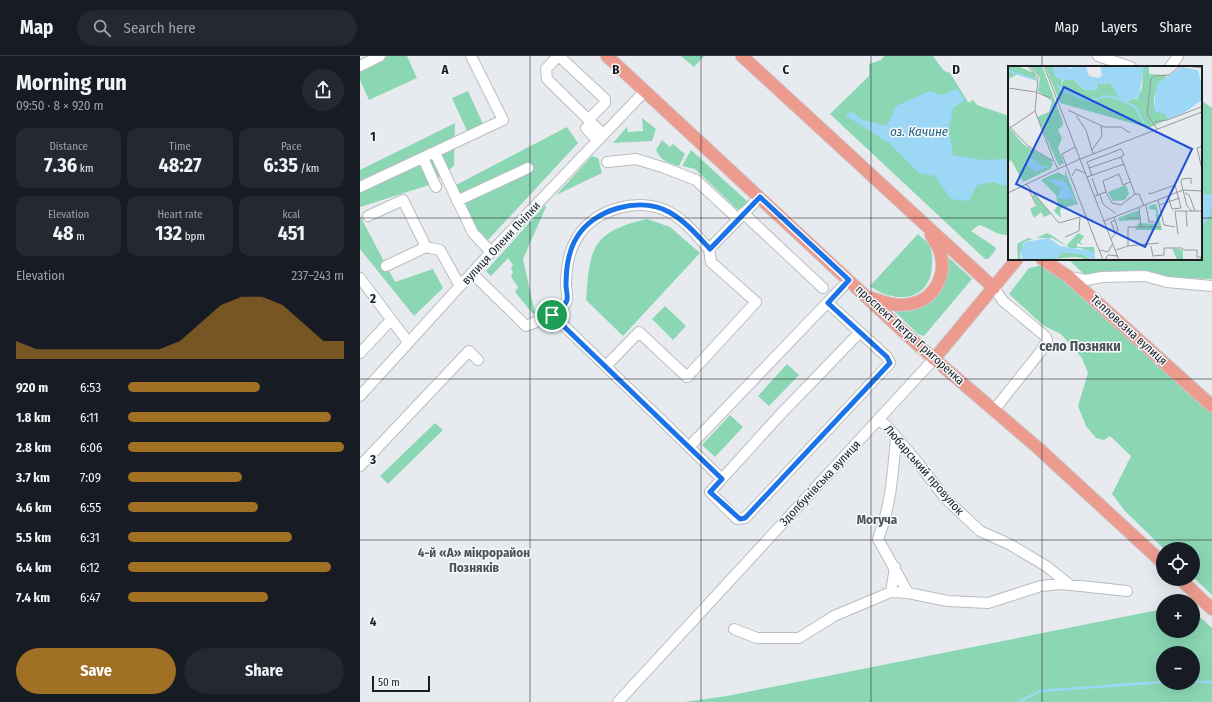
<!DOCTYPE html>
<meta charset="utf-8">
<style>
body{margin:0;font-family:"Fira Sans Condensed",sans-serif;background:#242831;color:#f1f3f6;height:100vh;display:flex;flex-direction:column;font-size:15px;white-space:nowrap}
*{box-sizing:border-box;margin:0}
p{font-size:13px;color:#9ea1a6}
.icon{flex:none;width:22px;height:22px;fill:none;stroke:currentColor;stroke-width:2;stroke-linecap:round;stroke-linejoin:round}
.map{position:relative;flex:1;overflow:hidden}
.panel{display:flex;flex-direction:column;background:#171b24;width:360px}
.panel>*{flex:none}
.buttons{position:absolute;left:796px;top:486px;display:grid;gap:8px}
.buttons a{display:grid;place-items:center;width:44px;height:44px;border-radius:50%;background:#171b24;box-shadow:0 4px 16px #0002;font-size:20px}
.scale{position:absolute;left:12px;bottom:10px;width:58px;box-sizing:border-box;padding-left:4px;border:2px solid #1d1e20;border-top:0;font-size:11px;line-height:14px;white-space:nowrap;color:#1d1e20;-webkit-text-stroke:3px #f4f9fd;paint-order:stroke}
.pin{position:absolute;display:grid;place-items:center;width:34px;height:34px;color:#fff;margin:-17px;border:2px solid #fff;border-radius:50%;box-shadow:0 1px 4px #0007}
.round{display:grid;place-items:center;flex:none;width:42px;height:42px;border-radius:21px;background:#242831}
.overview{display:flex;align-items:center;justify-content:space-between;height:68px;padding:0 16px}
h1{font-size:22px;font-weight:700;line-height:30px}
.stats{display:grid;grid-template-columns:repeat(3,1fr);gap:6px;height:68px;padding:4px 16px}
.stats div{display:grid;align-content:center;border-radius:10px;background:#242831;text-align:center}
.stats b{font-size:20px;font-weight:700}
.stats small{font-size:11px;font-weight:400}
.stats p{font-size:11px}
.chart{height:112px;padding:8px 16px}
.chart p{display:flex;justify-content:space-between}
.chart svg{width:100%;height:72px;margin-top:4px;fill:#a07024;opacity:.7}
.primary-button{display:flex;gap:8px;margin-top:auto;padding:8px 16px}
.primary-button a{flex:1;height:46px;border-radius:24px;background:#a07024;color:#fff;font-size:16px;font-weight:700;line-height:46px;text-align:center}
.primary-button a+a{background:#242831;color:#f1f3f6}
ul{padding:0 16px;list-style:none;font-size:13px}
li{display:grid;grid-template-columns:64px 48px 1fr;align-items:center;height:30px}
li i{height:10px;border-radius:5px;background:#a07024}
header{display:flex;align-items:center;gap:24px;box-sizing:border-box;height:56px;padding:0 20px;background:#171b24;border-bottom:1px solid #363941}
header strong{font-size:19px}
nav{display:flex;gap:22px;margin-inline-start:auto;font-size:14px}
.search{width:280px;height:36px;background:#242831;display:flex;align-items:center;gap:10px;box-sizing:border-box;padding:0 14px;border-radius:22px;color:#9ea1a6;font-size:15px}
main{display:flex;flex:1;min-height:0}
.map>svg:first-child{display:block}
.green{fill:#8bd7b4;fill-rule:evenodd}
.water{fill:#9cd7f6}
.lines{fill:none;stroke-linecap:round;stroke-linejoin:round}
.stream{stroke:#9cd7f6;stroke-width:2.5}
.minor-casing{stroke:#b9bdc1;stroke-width:12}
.major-casing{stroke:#c9c9c9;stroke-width:14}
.minor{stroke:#fff;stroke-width:10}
.major{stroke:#ed9b8f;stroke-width:12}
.route-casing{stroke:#fff;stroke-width:8}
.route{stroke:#1a73e8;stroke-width:5}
.grid{fill:none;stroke:#1d1e20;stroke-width:1;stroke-opacity:0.55}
.labels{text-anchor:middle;stroke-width:3;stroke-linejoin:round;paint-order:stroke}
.street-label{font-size:12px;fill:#1d1e20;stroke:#f4f9fd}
.water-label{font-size:13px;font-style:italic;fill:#245e79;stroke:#f4f9fd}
.neighbourhood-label{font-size:13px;font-weight:bold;fill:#4e5255;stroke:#f4f9fd}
.quarter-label{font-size:14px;font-weight:bold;fill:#4e5255;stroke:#f4f9fd}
.inset-river{fill:none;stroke:#9cd7f6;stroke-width:2}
.inset-road{fill:none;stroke:#96999c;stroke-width:1}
.view{fill:#1d4ed8;fill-opacity:0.15;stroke:#1d4ed8;stroke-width:2}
.inset-edge{fill:none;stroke:#1d1e20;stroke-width:2}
.grid-label{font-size:13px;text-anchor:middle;font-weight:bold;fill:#1d1e20;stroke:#f4f9fd;stroke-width:3;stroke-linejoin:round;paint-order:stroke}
</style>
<header>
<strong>Map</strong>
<div class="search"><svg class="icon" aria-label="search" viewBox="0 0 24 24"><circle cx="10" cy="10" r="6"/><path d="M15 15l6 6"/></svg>Search here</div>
<nav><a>Map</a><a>Layers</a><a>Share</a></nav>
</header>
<main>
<section class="panel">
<div class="overview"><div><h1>Morning run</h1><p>09:50 · 8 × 920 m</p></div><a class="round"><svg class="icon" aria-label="share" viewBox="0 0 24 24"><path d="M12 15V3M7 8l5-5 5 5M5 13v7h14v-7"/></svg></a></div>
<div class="stats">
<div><p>Distance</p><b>7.36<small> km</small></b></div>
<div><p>Time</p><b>48:27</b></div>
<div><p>Pace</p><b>6:35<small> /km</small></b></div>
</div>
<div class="stats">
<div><p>Elevation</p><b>48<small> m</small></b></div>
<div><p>Heart rate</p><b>132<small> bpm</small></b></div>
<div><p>kcal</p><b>451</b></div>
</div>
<div class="chart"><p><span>Elevation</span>237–243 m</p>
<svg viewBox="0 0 160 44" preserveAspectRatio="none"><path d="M0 44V33L10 38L20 38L30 38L40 38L50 38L60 38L70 38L80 33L90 22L100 11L110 6L120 6L130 11L140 22L150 33L160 33V44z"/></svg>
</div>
<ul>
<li><b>920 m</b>6:53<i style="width:61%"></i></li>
<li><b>1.8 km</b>6:11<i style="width:94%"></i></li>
<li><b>2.8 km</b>6:06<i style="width:100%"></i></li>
<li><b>3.7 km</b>7:09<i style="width:53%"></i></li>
<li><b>4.6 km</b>6:55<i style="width:60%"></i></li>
<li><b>5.5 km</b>6:31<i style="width:76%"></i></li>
<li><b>6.4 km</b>6:12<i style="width:94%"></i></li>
<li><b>7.4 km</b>6:47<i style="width:65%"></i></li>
</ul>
<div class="primary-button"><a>Save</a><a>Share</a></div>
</section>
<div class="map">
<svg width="852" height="646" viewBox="0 0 852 646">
<rect width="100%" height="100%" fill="#e7ebef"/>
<path class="green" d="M28,0H47L57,22L9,44L0,24V13Z
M321,0H344L334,11Z
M524,0H573L584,15L590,17L608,46H610L613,44L617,49L649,60V179C637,180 630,172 619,169L611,175L635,191L636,194L628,203H625L470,58L509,20V8L521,4Z
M108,35L123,68L107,75L92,42Z
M841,44L852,52V223L804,221L785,214L752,216L727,221L708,203H841Z
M282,62L296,73L292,85L253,87L267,71L268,76L283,75Z
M95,67L94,110L69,129L0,151V114Z
M207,71L218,87L127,185L116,177L96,129Z
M302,84L310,91L313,88L325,98L319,110C308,107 301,105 296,94Z
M331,94L388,146L379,155L335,113L322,110Z
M232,100L238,102L242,117L196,139Z
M185,149L186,151L163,203L175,257L173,258L155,236L158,231L151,221L153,216L151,213L153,209L148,202L131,220L126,215Z
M0,160L35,226L73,213L83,232L54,260L0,193Z
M287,163L310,171L340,197L263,280L226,244C230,192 231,176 287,163Z
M558,178C561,181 567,185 569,189C572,195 573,203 572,210C570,246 534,248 510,230Z
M586,199L612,223L564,280L558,278L533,254L547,255L568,246Z
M683,209L703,220L777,286L852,357V539L833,521V493H804L765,455L752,438L771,400L750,380L744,384L736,382L726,370L718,350L728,317L722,302L701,278L684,270L649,238L669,212Z
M305,250L326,270L313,284L292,263Z
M427,308L439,319L409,350L398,340Z
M370,359L383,371L355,401L342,389Z
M75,367L83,374L28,428L20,420Z
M803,553V575H833V555L852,572V646H324L367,640ZM803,597H833V627H803Z"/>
<path class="water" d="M597,33L605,44L593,52L589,74L593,99L623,104L649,103V128L643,130L634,126L617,129L609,145L591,143L575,120L559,117L530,88L485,59L492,56L503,64L527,70L536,50L570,35L582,39Z
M841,137L852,139C852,150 852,164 841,170Z"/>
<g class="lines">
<path class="stream" d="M833,626H852
M658,646L680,635L803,626"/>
<defs>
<path id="minor" d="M198,0L186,13L187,23L243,78
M199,0L245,43V47L228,64
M738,0L771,11
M0,10L20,0
M810,11L818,0
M226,72L237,84
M75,97L113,177L131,196
M63,102L76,131
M247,106L276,103L305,112L336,124L377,162
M0,131L143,64L111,0
M97,145L168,112
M383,157L463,232
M8,160L43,144L66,191L80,194L100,230
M26,210L66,191
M112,217L166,270C180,264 202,260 207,244C208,240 206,233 206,229C206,213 209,195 217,182C233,153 280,140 309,156C325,164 337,180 349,193
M709,221L726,224L742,221L785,220L807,226L852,230
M0,222L48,286
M634,232L643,245L685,280L687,284L681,295L634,354
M468,247L527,301L530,307L385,462L377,463L350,436L418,361L500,276
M193,259L362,423
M0,297L31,264
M246,310L279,276L327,321L396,246L351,206L349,193L400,141
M0,340L131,196L284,36
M519,364L527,370L559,408L585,442L620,475L649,488L686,510L710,529
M536,381C533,416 531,450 518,483L548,537
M329,391L489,224
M0,410L109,295L118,304
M531,536L535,511
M374,573L397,582H439L474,560L531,536L548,537L588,545L628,547L681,530L702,528L767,535
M258,646L574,303"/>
<path id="major" d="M247,0L558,289L678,392L803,507
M382,0L634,232
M682,203L709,221L852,350
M511,242C523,246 537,251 550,248C575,244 587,218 580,196C578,190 574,184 571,179
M574,303L657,203
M820,523L852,553"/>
</defs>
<use href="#minor" class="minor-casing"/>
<use href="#major" class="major-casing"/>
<use href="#minor" class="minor"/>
<use href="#major" class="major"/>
</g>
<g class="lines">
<defs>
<path id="route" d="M400,141L489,224L468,247L527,301L530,307L385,462L380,463L350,436L362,423L192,259C197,257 205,250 207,244C208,240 206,233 206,229C206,213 208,195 217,181C234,153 280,140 309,156C325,165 337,179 350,193Z"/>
</defs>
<use href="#route" class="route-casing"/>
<use href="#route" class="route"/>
</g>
<path class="grid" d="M170,0V646M341,0V646M511,0V646M682,0V11M0,162H649M841,162H852M682,203V646M0,323H852M0,484H852"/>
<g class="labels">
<g class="street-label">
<text transform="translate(141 187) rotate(-47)" y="4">вулиця Олени Пчілки</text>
<text transform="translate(769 274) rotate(42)" y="4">Тепловозна вулиця</text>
<text transform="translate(550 279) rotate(42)" y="4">проспект Петра Григоренка</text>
<text transform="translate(564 414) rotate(49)" y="4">Любарський провулок</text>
<text transform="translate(460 427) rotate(-47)" y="4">Здолбунівська вулиця</text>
</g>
<g class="water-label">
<text x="559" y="80">оз. Качине</text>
</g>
<g class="neighbourhood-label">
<text x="517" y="468">Могуча</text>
<text x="114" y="501">4-й «А» мікрорайон<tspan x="114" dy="15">Позняків</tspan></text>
</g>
<g class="quarter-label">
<text x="720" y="295">село Позняки</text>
</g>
</g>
<g transform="translate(648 10)">
<rect width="194" height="194" fill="#e7ebef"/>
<path d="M0,0L12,1L26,7L29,15L10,8L0,13ZM21,0H34L55,56V59L50,64L54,72L50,82L56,97L51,100L29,51L41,46L44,35L30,25L32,12ZM37,0H44L48,11L54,13L53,19L56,14H66L75,23L87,24L90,22L88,16L94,18L102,17L110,28L120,35L124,32L129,33L134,22L135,3L136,0H141V8L158,9V14L150,17L146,32V42L158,48L160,53L141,62L52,37ZM0,60L16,79L43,94L45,99L42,103L15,116L3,94L0,96ZM57,104L70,138L52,143L53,152L46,145L50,139L48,129L33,114L50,106L57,110ZM118,119L121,127L117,134L105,135L100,126ZM26,128L43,148L36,151L33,146L26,152L22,143L29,139L24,129ZM148,138L154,164H127L130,157L148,158V144L141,143V140ZM131,144L132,154L111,155L110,152ZM39,167L45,170L60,181L44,172H28ZM70,167L76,170L72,176L76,179L69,177V181H86L87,187L72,182H61L59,179ZM20,172L25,173L16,176L12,188L13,194H10L9,178ZM164,182L175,184V194H169ZM54,186L74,188L85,194L67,191L33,194L35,191L49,192Z" fill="#8bd7b4"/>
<path d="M44,0H60L62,3L65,0H78L81,10L91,12L94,9L92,0H136L131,31L117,35L109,29L102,17L94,18L88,16L90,22L87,24L75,23L66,14H56L53,20L55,14L47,11ZM174,1L190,4L194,19V34L177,46L160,53L158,48L148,46L146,42L148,21L150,17ZM22,93H26L33,100H41L28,106L17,97ZM46,113L58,116L68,136L62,132L59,134L49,132L54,122L39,114ZM41,172L52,180L84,185L87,188V194L74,188L55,186L49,192L15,194L12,185L17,176Z" fill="#9cd7f6"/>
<path class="inset-river" d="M0,5L26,13M49,19L54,24L81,35L98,30L109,32L127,41L136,57"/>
<path class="inset-road" d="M20,0L30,12L27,45L46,95L50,103L72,93M36,0L111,194M178,0L194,2M0,22L28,26L42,32M60,44L96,61H113L122,67M68,49L78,64L85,88M147,56L159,54L193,41M0,59L20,80L45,95M2,62L27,45M149,63L139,48L143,13L147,10L161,9L171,1L177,0M194,80L189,82L194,103M84,84L94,70L93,60M72,93L194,46M58,99L54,88L67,81M58,99L95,194M81,102L113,91M84,109L79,96L113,83L116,89L113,91L127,128M64,110L68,103L77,107M79,111L116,98M84,112L90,129M18,118L51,157L72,151L71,165L57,171M183,118V112L174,113L173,116L179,140L184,145M21,124L28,139M98,126L104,137L113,139L127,128M141,126L142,128L167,119L173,142L164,143L160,130M0,127L50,103M177,127L181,129L187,145M127,128H131L136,140M92,129L95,138L107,147M87,130L98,126L95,115L111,108L115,119L122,116M150,134L156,159L167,161M138,139L141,156H147M151,139L172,132M131,142L133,161M178,145L179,161M119,152H133M96,155L175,124L194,125M107,166L103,156L107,154M170,168L167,145H194M103,173L110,164L106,151M120,180V161H153M143,180L145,190L156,189V182H174L176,184H189V191H193V194M92,184L100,186L104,179M108,184L120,180L151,177M55,194H76M97,194L100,189L110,190"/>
<path class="view" d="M56,21L184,83L137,181L8,118Z"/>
<rect width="194" height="194" class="inset-edge"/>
</g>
<g class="grid-label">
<text x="85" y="18">A</text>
<text x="256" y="18">B</text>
<text x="426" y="18">C</text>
<text x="596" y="18">D</text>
<text x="13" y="85">1</text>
<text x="13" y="247">2</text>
<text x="13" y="408">3</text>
<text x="13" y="570">4</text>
</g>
</svg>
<div class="buttons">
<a><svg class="icon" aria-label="locate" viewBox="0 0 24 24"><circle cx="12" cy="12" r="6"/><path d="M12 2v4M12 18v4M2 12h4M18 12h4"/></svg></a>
<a>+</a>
<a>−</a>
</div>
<div class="scale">50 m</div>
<div class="pin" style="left:192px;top:259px;background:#1e9e55"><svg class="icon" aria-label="arrive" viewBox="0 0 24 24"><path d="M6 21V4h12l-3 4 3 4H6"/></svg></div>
</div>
</main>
